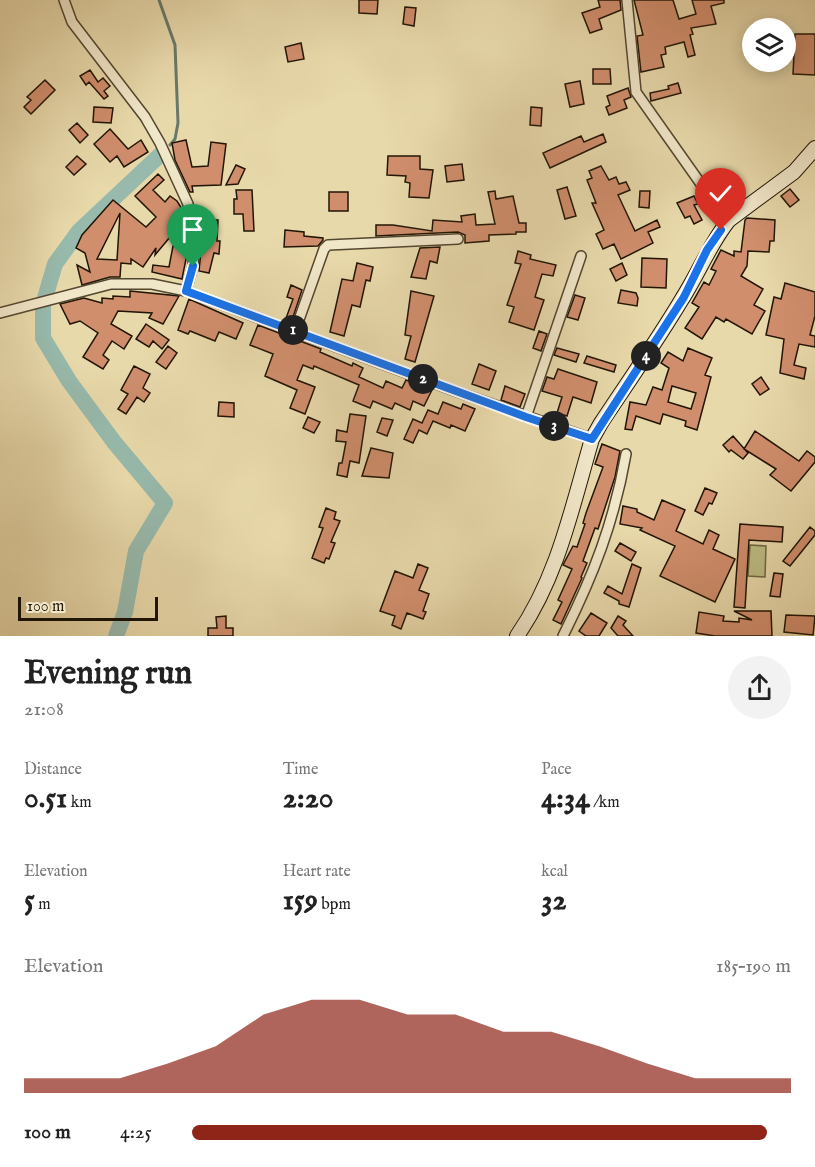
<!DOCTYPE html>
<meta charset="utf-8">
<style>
body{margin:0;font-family:"IM FELL English",serif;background:#f2f2f2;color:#222;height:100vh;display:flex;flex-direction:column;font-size:22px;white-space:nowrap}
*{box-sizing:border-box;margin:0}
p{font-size:20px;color:#767676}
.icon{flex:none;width:33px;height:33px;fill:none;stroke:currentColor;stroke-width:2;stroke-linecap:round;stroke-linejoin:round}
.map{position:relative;height:636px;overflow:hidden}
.drawer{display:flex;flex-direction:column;background:#fff;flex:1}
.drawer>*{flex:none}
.controls{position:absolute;left:742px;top:18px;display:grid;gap:12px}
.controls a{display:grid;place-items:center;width:54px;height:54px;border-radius:50%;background:#fff;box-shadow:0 3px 15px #0003;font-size:30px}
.scale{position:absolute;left:18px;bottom:15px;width:140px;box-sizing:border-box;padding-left:6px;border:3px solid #211506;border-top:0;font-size:16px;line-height:21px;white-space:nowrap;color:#211506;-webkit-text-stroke:4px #f0e6c8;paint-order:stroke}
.pin{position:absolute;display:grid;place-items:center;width:51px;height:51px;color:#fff;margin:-62px -26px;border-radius:50% 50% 50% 0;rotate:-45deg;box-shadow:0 0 6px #0007}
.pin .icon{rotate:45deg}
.km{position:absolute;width:30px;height:30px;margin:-15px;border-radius:50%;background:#222;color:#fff;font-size:16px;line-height:30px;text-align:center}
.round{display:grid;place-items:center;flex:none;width:63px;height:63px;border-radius:32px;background:#f2f2f2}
.summary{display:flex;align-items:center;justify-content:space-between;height:102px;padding:0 24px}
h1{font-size:33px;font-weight:800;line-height:45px}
.figures{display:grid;grid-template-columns:repeat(3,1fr);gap:9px;height:102px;padding:6px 24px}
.figures div{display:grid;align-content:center}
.figures b{font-size:30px;font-weight:800}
.figures small{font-size:16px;font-weight:400}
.figures p{font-size:16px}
.chart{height:168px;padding:12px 24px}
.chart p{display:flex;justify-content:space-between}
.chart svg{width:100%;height:108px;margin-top:6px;fill:#8f2418;opacity:.7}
ul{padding:0 24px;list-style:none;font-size:20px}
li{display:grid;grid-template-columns:96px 72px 1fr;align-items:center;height:45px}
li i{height:15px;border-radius:8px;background:#8f2418}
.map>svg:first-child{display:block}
.green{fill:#bdbd84;stroke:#6f6945;stroke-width:1.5}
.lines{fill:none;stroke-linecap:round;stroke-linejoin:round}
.stream{stroke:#68786a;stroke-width:3}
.river{stroke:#97baad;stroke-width:16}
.building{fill:#d08e6d;stroke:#211506;stroke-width:1.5;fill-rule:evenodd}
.minor-casing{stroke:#53462f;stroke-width:12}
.secondary-casing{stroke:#211506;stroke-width:16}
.minor{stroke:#f0e6c8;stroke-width:9}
.secondary{stroke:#f0e6c8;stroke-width:14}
.route-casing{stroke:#fff;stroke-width:12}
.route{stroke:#1a73e8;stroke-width:8}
</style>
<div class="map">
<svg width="815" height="636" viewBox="0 0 815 636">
<rect width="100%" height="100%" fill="#e8d9ab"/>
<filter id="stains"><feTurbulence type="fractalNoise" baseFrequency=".00333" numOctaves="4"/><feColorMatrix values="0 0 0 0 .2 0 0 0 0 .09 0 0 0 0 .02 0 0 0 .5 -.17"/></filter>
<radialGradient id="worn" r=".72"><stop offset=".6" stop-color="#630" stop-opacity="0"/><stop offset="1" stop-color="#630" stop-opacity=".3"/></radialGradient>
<path class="green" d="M750,545L766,546L765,577L748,576Z"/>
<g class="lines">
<path class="stream" d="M159,0L175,45L178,123L175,139L170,145"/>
<path class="river" d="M45,298L55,264L79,231L161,154
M43,306V338L69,381L114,442L165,503L136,551L125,612L116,636"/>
</g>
<path class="building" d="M359,0H378L377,14L359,13Z
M598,0H620L621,10L599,19L602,29L590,33L582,13L600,7Z
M634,0H673L679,19L696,14L692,0H724V3L711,6L716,24L691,28L693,34L690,35L695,55L688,57L684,42L665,47L666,54L661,55L664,67L641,72L637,36L643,35Z
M405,7L416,8L414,26L403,24Z
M795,34H815V75L793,74Z
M301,43L304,59L288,62L285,47Z
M593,69H610L611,84H593Z
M90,70L98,82L103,78L110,86L104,91L108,96L104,99L89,82L86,85L80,76Z
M45,80L55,90L31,114L24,107L31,100L27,97Z
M580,81L584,104L570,107L565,84Z
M678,83L681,93L651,101L650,93L669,89L668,86Z
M628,88L631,97L624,100L627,108L609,115L606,107L610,105L607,96Z
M94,107L113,108L111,123L93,122Z
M531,107L542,108L541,126L530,125Z
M77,123L88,135L80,143L69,130Z
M110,129L128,149L141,140L148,152L124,167L117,156L110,162L94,144Z
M603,134L606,142L550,168L543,153L581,136L584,142Z
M186,140L192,167L208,166L211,142L226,144L221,185L192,186L193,192H190L175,160L172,143Z
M77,156L86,164L74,175L66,167Z
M388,156H420V169L433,170L429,198L409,197L410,183L405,182L406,176L387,175Z
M462,164L464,180L447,182L445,166Z
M236,165L245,169L238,184L226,185Z
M601,166L609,180L616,177L619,184L626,182L630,190L618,195L635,231L657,220L660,227L648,232L653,243L621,259L614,244L603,249L596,234L604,230L592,203H596L587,180L592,178L589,171Z
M158,174L164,180L153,190L165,202L170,196L177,201L182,209L179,214L185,219L155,255L156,248L143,267L131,259V264L121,263L120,277H110L82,285L77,265L90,272L85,253L76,248L82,235L113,200L146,227L156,217L135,196ZM120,213L117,260L97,259Z
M567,187L576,216L565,219L557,190Z
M790,189L799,200L790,207L781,196Z
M236,190H252L254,231H244L243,214H234V199H237Z
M495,191L496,199L513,196L519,223H526V232H516V234L489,235V241L465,243V235L458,232L376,236V225H393L432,231L433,220L462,222L461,216L475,214L476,225L495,224L488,192Z
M640,191H650L649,208L639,207Z
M329,192H348V211H329Z
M694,196L698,204L694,205L702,220L694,224L690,216L685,218L677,203Z
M747,218L775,220L774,241H770L769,252L748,251L747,266L741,276L763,289L754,305L765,311L752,334L726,319L724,322L716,317L702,339L685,328L699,307L692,303L704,282L709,285L716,271L711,269L721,250L734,256V251L741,252L745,220Z
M204,220H218L217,241H220L219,254L214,253L209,273L199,271Z
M285,230L304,232V236L323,238V240L318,246L284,247Z
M173,246L188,249L182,279L152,272L153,265L169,267Z
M440,247L437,263L430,261L426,279L411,277L420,248Z
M518,251L531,255L530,259L556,265L553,276L542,274L535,297L544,300L534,330L509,322L514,307L507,305L521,264L515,263Z
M642,258L667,259L666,288L641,287Z
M357,263L373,267L370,281L366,280L360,307L352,305L344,336L330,332L342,279L353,281Z
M622,263L627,275L616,281L610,269Z
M785,283L815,292V316L810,335L815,336V347L799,344L794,365L806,368L804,379L780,373L784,339L766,335L774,297L781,299Z
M291,285L302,290L291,323L285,321L293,299L287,297Z
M621,290L636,293L638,298L637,306L618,303Z
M130,291L179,296L163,324L149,318L152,313L118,311L111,324L132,336L124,349L112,341L103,355L109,360L103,369L83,357L98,333L80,321L70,324L60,304L84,298L102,303V298L113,299V296L130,297Z
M411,291L434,296L415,362L405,359L411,336L405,335Z
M575,295L585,298L578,320L567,317Z
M189,299L243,323L236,339L219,332L215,341L190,331L188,334L178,330Z
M146,324L169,340L162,349L153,341L149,347L136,339Z
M258,325L321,349L320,352L352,366L353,363L363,368L359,377L383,388L386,381L402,388L406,380L432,390L424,406L413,401L410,410L395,403L392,409L373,401L370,408L353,401L359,385L314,366L313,369L303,365L297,380L315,387L305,414L290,408L297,390L265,376L273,354L250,345Z
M539,331L547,334L541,351L533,348Z
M168,346L177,353L166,369L156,362Z
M557,348L579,354L576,362L554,355Z
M688,348L712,358L705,375L711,377L697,430L685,426L686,421L663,414L660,424L636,416L632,430L625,429L630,402L646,405L653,387L662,390L669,368L661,363L668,352L683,361ZM672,386L696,393L691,409L668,402Z
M587,356L616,365L614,372L584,363Z
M479,364L496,371L489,390L472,384Z
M134,366L150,374L143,388L150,393L144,402L137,397L126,414L118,409L128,394L121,390Z
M558,369L597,382L591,403L573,397L567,416L557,413L562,397L542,391L547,377L554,379Z
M761,377L769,389L760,395L752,384Z
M505,386L525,394L520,407L501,400Z
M219,402L234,403V417L218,416Z
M443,402L461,409L463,404L475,409L465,431L451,425L450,428L433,421L427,434L419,430L413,443L404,439L413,419L422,423L428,410L438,414Z
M350,414L366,416L359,463L350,461L347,477L337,475L339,463H342L346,442L336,441L337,430L347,432Z
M308,417L320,422L314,433L303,428Z
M382,418L393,420L387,436L377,432Z
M755,431L799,461L807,451L815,457V462L791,491L770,475L776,469L744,449Z
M733,436L748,453L743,459L731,450L729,452L723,445Z
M602,444L620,451L615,477L598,529L595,528L583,561L587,563L581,577L582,578L561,624L553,620L562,602L558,600L572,569L563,565L573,546L577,547L585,524L583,523L586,513L603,467L595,464Z
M371,448L393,453L389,478L362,476Z
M705,488L717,493L712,504L709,503L703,515L695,511Z
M662,500L685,510L676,531L703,544L709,530L719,535L713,549L735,559L715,602L660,576L675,546L640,530L642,528L620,524L623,506L637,509V512L654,520Z
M326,508L336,512L334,519L340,521L331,542L335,543L329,559L326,558L324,563L312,558L323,528L319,527Z
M740,524L783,527L782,542L749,540L745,608L734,607Z
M810,527L815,531V535L790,566L783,561Z
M620,543L636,552L631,561L615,551Z
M418,564L428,568L419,590L429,594L423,611L426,612L423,619L407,613L401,629L392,625L395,616L380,611L395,571L413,578Z
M632,564L641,568L629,607L619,604V601L604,593L608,586L622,594Z
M774,573L783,574L780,597L770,596Z
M734,611H771L772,636H715L696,633L699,612L724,616L723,621L739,622V618L752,620Z
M591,613L607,623L599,636H586L579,631Z
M786,615L815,616L813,635L784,632Z
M226,616V628H233V636H208V628H217L216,617Z
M618,616L626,621L623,625L633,636H618L611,628Z"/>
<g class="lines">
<defs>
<path id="minor" d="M64,0L72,22L145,117L160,143L188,204L196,236L193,266L186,291
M627,0L636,92L708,194L729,220
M0,313L111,284H152L186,291L452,390L592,439
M295,331L324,249L328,245L458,239
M526,417L581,256
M563,636C594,574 614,522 626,454"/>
<path id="secondary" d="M517,636C558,577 572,507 592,439L601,423C628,382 657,341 682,299C699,273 709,245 729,220L794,172L815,148"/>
</defs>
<use href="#minor" class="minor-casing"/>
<use href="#secondary" class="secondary-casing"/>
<use href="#minor" class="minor"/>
<use href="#secondary" class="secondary"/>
</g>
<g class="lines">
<defs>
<path id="route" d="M193,266L186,291L526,417L592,439L684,297L707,250L721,230"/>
</defs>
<use href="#route" class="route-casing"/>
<use href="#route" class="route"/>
</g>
<rect width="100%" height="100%" filter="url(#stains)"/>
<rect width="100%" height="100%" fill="url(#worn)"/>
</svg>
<div class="controls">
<a><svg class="icon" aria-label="layers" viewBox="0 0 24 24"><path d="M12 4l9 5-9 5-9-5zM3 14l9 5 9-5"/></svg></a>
</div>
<div class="scale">100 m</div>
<div class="pin" style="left:193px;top:266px;background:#1e9e55"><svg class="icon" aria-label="arrive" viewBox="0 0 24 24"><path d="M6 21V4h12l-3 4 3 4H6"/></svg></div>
<div class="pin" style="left:721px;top:230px;background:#d93025"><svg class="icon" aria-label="check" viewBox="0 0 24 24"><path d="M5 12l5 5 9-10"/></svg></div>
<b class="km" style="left:293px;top:330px">1</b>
<b class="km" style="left:423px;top:379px">2</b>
<b class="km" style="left:554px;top:426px">3</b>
<b class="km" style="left:646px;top:356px">4</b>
</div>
<section class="drawer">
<div class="summary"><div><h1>Evening run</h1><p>21:08</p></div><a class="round"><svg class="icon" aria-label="share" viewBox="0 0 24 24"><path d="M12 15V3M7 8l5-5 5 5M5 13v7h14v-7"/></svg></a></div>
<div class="figures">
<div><p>Distance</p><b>0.51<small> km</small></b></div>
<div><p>Time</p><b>2:20</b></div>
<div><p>Pace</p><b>4:34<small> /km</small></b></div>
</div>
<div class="figures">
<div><p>Elevation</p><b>5<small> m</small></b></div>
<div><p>Heart rate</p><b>159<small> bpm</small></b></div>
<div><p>kcal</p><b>32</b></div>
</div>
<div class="chart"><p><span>Elevation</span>185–190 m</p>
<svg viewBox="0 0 160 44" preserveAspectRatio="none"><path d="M0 44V38L10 38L20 38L30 32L40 25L50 12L60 6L70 6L80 12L90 12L100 19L110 19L120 25L130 32L140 38L150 38L160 38V44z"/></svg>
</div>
<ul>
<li><b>100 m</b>4:25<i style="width:96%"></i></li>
</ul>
</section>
